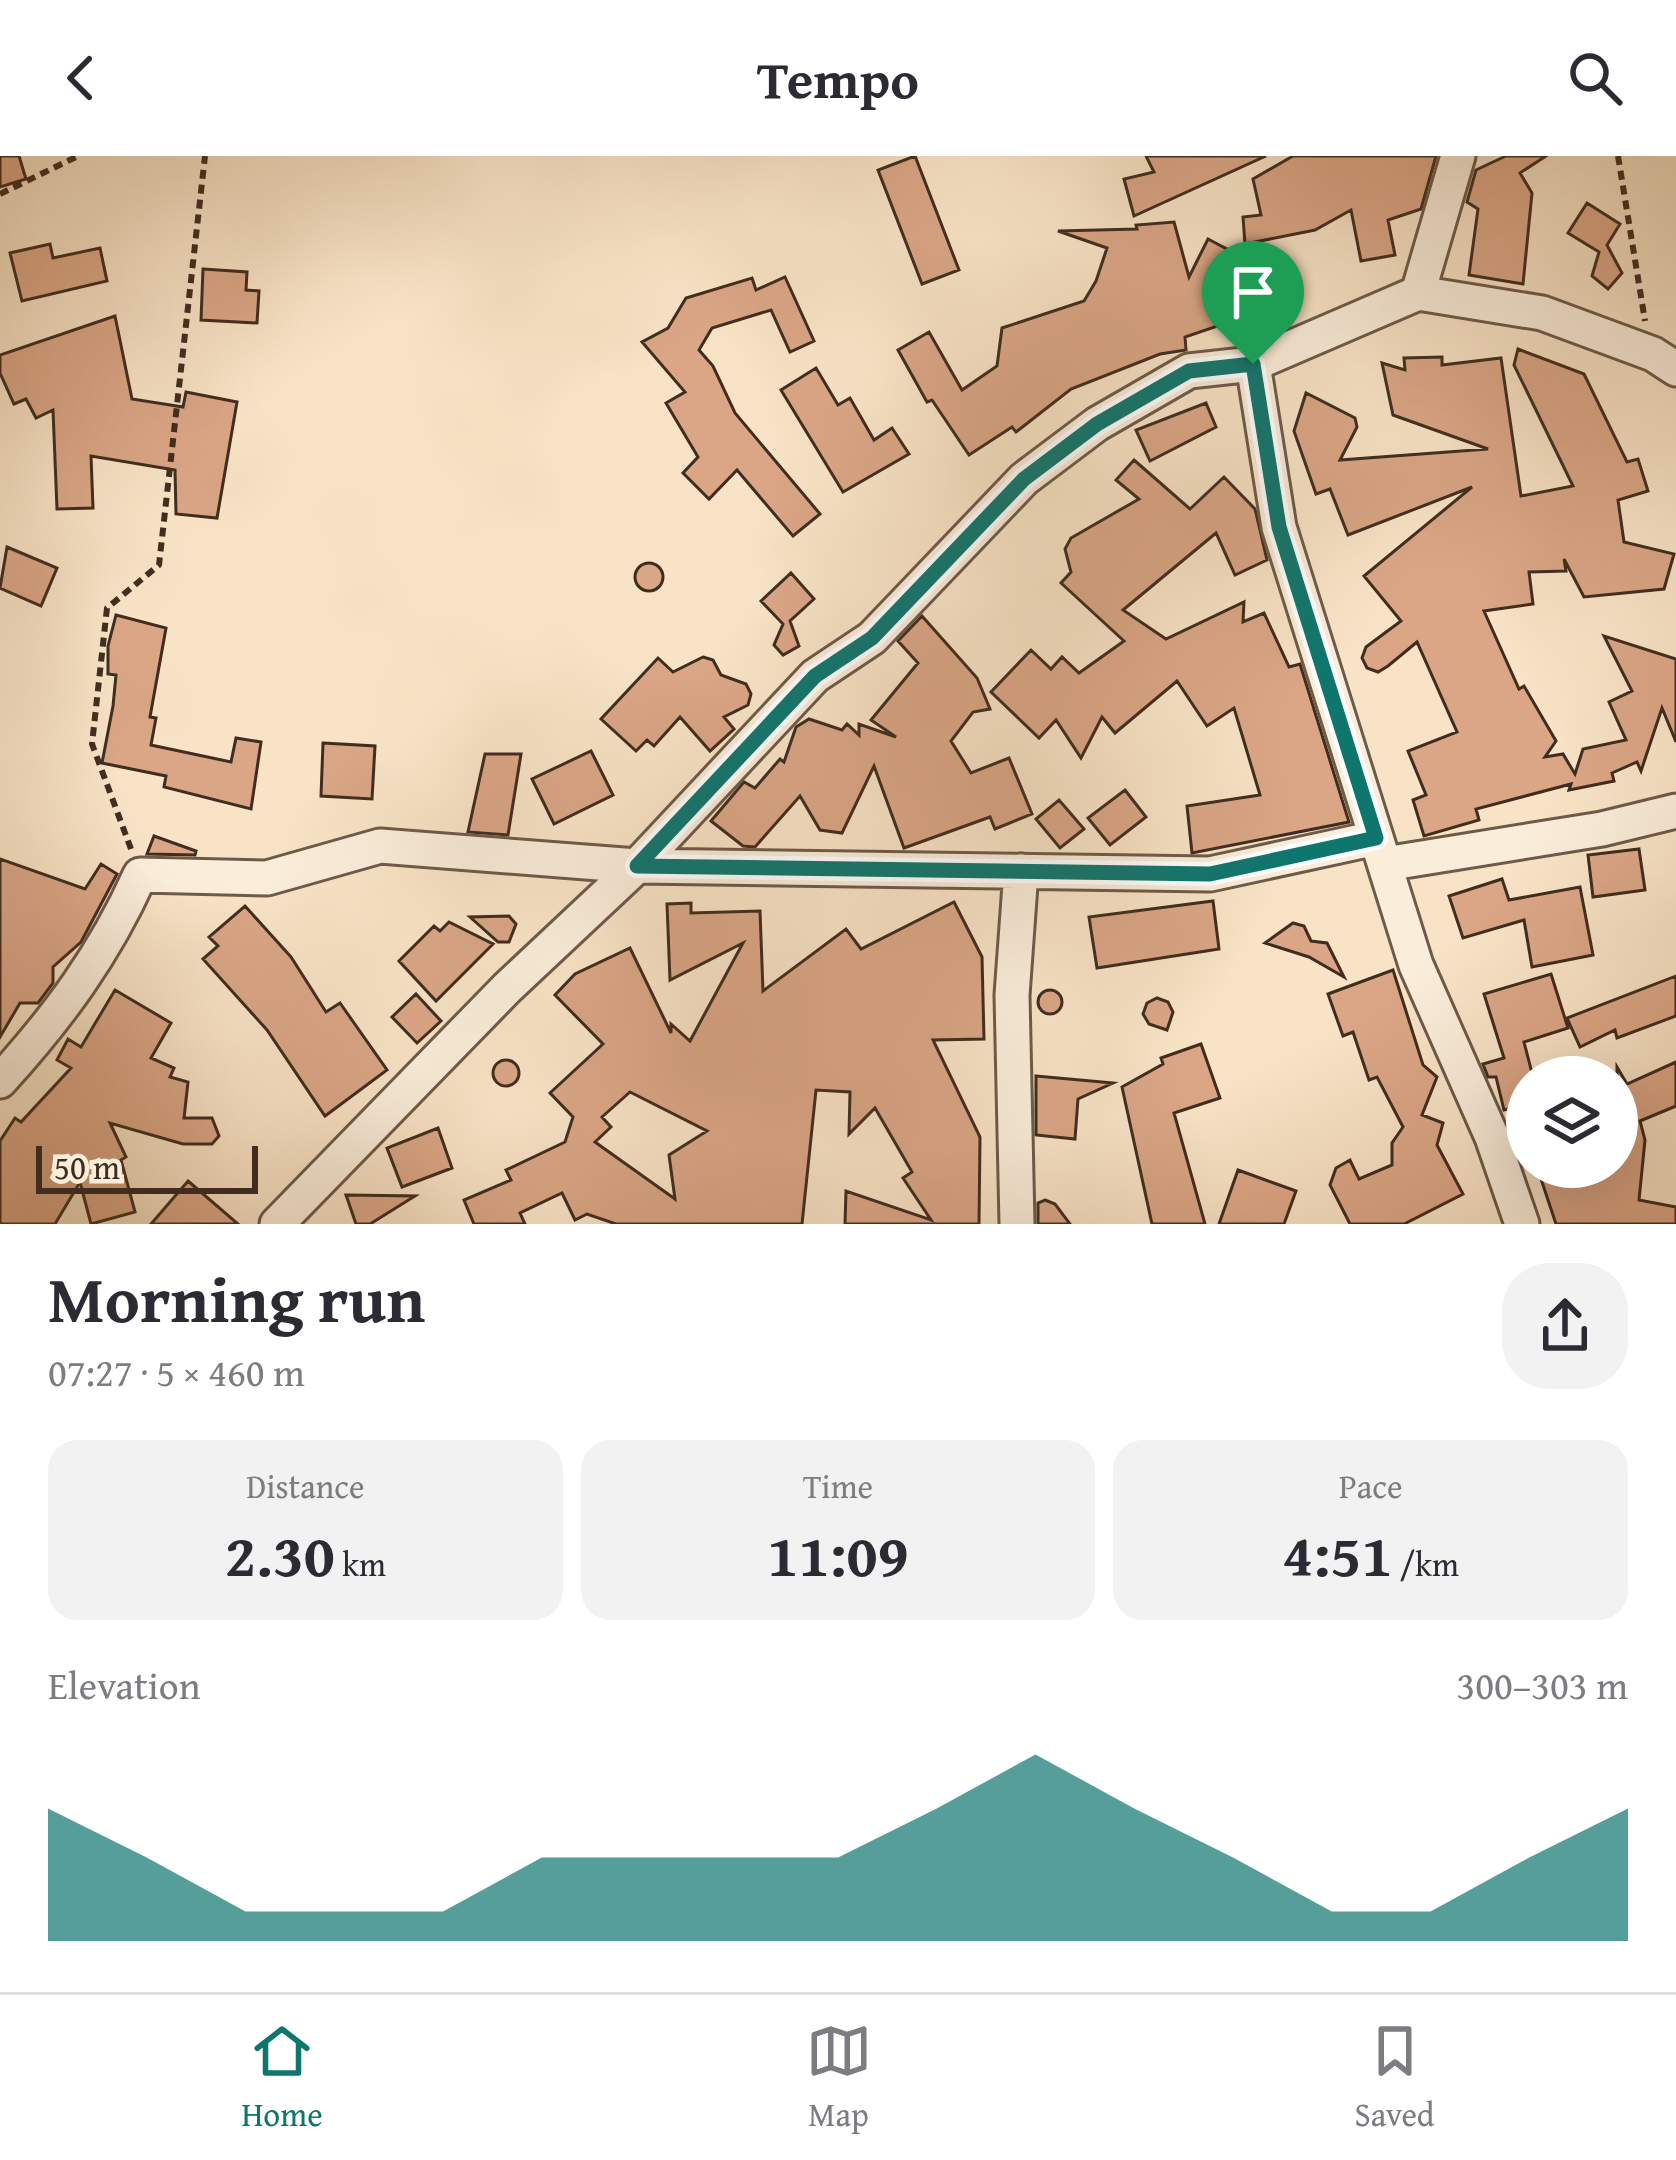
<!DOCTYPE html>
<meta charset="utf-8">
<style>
body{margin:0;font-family:"Gentium Book Plus",serif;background:#f2f2f3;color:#2b2b33;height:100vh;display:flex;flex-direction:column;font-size:45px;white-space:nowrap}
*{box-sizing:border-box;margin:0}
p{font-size:39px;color:#7c7c81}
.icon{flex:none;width:66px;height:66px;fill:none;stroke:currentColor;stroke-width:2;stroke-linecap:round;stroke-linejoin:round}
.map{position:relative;height:1068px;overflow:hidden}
.panel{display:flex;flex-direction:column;background:#fff;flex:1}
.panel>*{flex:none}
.buttons{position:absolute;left:1506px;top:900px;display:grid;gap:24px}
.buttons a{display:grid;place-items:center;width:132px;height:132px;border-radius:50%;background:#fff;box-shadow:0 12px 48px #0002;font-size:60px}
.scale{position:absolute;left:36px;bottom:30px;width:222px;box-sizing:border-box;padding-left:12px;border:6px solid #402d1f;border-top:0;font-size:33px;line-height:42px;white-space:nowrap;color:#402d1f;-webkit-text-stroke:9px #faedda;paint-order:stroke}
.pin{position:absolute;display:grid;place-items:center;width:102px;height:102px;color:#fff;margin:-123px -51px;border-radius:50% 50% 50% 0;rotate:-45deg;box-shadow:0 0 12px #0007}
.pin .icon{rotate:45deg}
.round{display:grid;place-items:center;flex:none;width:126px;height:126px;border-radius:48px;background:#f2f2f3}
.summary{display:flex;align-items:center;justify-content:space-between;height:204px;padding:0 48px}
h1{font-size:66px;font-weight:700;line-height:90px}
.metrics{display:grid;grid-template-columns:repeat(3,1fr);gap:18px;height:204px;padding:12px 48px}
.metrics div{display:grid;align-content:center;border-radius:30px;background:#f2f2f3;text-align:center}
.metrics b{font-size:60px;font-weight:700}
.metrics small{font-size:33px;font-weight:400}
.metrics p{font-size:33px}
.chart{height:336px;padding:24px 48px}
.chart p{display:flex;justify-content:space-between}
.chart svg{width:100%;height:216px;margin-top:12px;fill:#0f766e;opacity:.7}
header{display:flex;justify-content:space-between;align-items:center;height:156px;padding:0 48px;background:#fff;font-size:54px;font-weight:700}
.dock{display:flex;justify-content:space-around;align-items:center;height:168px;border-top:3px solid #e1e1e2;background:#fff;font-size:33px;color:#7c7c81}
.dock a{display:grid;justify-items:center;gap:6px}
.dock .current{color:#0f766e}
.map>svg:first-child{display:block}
.building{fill:#daa686;stroke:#402d1f;stroke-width:3;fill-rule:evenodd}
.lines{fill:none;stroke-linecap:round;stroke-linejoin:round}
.street-casing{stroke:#6e5a49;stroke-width:39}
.path{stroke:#402d1f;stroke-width:6;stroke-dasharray:9 6;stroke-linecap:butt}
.street{stroke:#faedda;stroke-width:33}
.route-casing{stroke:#fff;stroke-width:24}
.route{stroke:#0f766e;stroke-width:15}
</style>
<header><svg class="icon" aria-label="back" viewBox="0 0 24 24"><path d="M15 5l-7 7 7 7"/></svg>Tempo<svg class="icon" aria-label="search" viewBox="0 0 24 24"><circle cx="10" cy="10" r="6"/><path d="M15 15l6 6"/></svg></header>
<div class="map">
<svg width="1676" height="1068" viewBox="0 0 1676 1068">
<rect width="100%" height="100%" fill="#f8e3c6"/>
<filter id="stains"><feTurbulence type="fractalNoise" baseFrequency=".00167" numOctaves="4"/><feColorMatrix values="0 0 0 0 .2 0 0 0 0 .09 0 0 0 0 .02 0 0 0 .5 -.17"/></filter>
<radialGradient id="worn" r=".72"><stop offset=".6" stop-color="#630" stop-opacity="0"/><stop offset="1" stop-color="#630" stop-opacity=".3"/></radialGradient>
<path class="building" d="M0,0H19L26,23L0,31Z
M915,0L959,114L922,128L878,14Z
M1146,0H1266L1134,60L1124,23L1154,16Z
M1293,0H1436L1421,53L1388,64L1395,99L1361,105L1351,54L1315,74L1245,88L1243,61L1261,59L1253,23Z
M1506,0H1546L1520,17L1532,37L1523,128L1469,119L1478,53L1467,46L1476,14Z
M1587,47L1620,68L1607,89L1622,117L1608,133L1592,120L1599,96L1568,77Z
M1174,66L1189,121L1208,83L1263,112L1276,150L1185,181L1186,194L1160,198L1071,233L1016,276L1012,271L969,299L932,244L927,246L898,194L929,176L962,234L997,210L1002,172L1084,145L1096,125L1107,92L1058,75L1137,73L1136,69Z
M50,88L53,102L100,92L107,125L22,145L10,97Z
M203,113L247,116L246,134L259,135L257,167L201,164Z
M785,121L814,185L790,196L771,154L712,172L699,194L713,210L735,257L820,358L793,380L737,314L709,343L683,317L698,301L666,247L685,236L642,186L668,172L686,142L752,122L756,134Z
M115,160L132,243L183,251L186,236L237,246L217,362L176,358L175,314L91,300L93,352L57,353L53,254L36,262L26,243L14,248L0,217V199Z
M1518,193L1584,218L1627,306L1638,303L1648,335L1618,344L1624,386L1674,398L1664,433L1584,441L1564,403L1566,415L1529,416L1533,448L1484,455L1519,533L1524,530L1556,585L1545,601L1563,598L1575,618L1583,593L1626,584L1609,546L1632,535L1604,480L1676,503V586L1662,552L1641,615L1637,606L1612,617L1614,625L1569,634L1571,628L1476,653L1479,664L1424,680L1413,644L1426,639L1408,595L1457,576L1417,486L1388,510L1378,516L1367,512L1362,502L1366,491L1401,465L1364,420L1472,331L1348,379L1330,333L1316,338L1294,275L1306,237L1355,262L1357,271L1340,304L1488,293L1393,259L1382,207L1405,214L1404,202L1442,201V209L1501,202L1521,340L1573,330L1514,209Z
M816,212L838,249L850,242L874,284L892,272L909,298L843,336L781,234Z
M1206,247L1216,271L1150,305L1136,274Z
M1134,304L1190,353L1224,321L1255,353L1267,404L1235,419L1216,377L1123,454L1166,483L1244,446L1243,466L1264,457L1289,511L1300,508L1349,666L1192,697L1187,650L1260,639L1234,552L1207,570L1177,525L1115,577L1102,561L1081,602L1056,564L1039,582L991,536L1031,494L1051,513L1062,501L1079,517L1124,485L1061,427L1071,416L1065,393L1071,382L1139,343L1116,324Z
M7,391L57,412L41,450L0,432Z
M635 421a14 14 0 1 1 28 0a14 14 0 1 1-28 0Z
M791,417L814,443L790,465L799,490L783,499L774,489L783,468L761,445Z
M116,459L166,472L150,561L156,562L151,589L231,606L236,582L261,586L251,653L164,631L166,620L102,607L113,550L116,519L108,518V490Z
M922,460L977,522L990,553L973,556L951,585L971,617L1009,602L1032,658L995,673L990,661L904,692L874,610L842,677L820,674L800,640L755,691L743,690L711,665L744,626L755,632L780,603L784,606L796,571L809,563L842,574L847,568L859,579V568L896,581L871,564L918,507L898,485Z
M703,501L713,504L721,519L746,528L751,538L748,549L724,561L734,573L710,595L680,561L654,590L647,584L636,595L601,563L658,502L673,516Z
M323,587L375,590L372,643L321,640Z
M591,595L613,639L554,668L532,623Z
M485,598H521L508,679L468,676Z
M1125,634L1146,661L1110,689L1088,662Z
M1059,644L1084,673L1060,692L1036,663Z
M154,680L196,695L195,699L147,698Z
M1639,693L1645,734L1593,741L1588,699Z
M0,703L85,733L101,708L117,718L81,786L53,811V827L38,847H20L0,881Z
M1502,723L1509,744L1580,731L1593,799L1532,811L1524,764L1463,782L1449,740Z
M1213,745L1219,793L1097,812L1089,761Z
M954,746L982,801L984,883L933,884L980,981L979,1068H845L846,1035L931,1064L903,1022L912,1016L875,952L849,978L850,936L816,934L802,1068H616L587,1058L575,1064L562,1037L520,1057L525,1068H474L464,1044L511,1024L506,1014L565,986L573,961L550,937L603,888L555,839L575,818L630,792L671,877V868L690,885L743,787L670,824L667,748L691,747V757L760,755L763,835L846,773L861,793ZM630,936L707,975L669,999L675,1043L595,986L611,971L602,961Z
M245,750L291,801L326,856L340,847L387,914L325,960L267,874L203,803L218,790L209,781Z
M509,760L516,768L509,786H498L470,761Z
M449,766L493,788L436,845L399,805L434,770L440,775Z
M1293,767L1304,770L1311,785L1327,787L1344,821L1309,801L1265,787Z
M1393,814L1423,909L1437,921L1422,959L1443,967L1437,989L1463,1038L1404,1068H1350L1330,1029L1336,1012L1350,1004L1359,1023L1392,1009V987L1403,971L1377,921L1369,924L1353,876L1343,880L1328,838Z
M1551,818L1568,872L1524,886L1533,921H1527V949L1504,954L1496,921H1488L1483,908L1504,902L1484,838Z
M1676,820V860L1617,882L1615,874L1580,891L1567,862Z
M115,834L171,867L151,902L174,912L170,921L188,926L184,962H212L219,980L212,988H183L110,967L126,1001L121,1004L135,1056L91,1068L80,1026L55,1068H0V985L15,962L21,966L71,912L57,904L68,883L81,891Z
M1038 846a12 12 0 1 1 24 0a12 12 0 1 1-24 0Z
M416,838L441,865L417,887L392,861Z
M1157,842L1168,846L1173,856L1167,874L1149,868L1143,858L1147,847Z
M1201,888L1220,942L1174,957L1205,1068H1152L1122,931L1163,908L1161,902Z
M493 917a13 13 0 1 1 26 0a13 13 0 1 1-26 0Z
M1676,906V950L1640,965L1645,984L1639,1044L1676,1051V1068H1556L1537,1011H1617V911L1627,928Z
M1036,920L1113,927L1078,943L1075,983L1036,979Z
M438,972L452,1012L402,1031L387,992Z
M1238,1014L1296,1035L1284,1068H1219Z
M188,1025L238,1068H151Z
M346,1039L415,1040L370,1068H356Z
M1045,1044L1055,1048L1070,1068H1038V1047Z"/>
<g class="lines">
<defs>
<path id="street" d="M1418,137L1458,0
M1253,208L1279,371L1416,809L1492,981L1522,1068
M1385,708L1602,673L1676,655
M0,925C59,860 104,799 140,719L267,722L380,690L637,710L1210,718L1376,682
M277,1068L507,832L637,710L815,520L872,482L1024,323L1097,268L1189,215L1253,208L1418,137L1542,157L1653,198L1676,213
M1017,1068L1012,839L1021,715"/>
</defs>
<use href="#street" class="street-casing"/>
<path class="path" d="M1618,0L1645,165
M0,38L78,0
M131,693L92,588L107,452L159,409L205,0"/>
<use href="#street" class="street"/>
</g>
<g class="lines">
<defs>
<path id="route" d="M1253,208L1279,371L1376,682L1210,718L637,710L815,520L872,482L1024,323L1097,268L1189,215Z"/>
</defs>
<use href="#route" class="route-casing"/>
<use href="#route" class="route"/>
</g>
<rect width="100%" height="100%" filter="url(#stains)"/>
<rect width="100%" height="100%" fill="url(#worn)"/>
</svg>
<div class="buttons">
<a><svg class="icon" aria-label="layers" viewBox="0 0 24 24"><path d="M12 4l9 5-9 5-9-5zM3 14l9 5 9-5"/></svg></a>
</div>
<div class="scale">50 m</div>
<div class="pin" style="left:1253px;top:208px;background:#1e9e55"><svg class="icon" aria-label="arrive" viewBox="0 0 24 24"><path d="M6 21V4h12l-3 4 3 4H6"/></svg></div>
</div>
<section class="panel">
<div class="summary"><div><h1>Morning run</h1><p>07:27 · 5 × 460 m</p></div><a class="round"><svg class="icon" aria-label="share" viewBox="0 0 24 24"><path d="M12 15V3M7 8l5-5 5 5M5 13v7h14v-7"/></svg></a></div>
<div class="metrics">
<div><p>Distance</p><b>2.30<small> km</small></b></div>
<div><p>Time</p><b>11:09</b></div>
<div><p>Pace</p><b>4:51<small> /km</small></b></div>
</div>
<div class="chart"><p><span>Elevation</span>300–303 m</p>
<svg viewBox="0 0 160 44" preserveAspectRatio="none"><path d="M0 44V17L10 27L20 38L30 38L40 38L50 27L60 27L70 27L80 27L90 17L100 6L110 17L120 27L130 38L140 38L150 27L160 17V44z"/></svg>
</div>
</section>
<nav class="dock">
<a class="current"><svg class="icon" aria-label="home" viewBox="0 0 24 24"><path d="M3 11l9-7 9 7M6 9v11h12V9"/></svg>Home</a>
<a><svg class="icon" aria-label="map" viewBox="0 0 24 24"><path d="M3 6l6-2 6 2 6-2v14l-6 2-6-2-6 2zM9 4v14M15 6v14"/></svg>Map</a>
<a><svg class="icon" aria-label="saved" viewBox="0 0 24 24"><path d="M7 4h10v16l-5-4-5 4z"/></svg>Saved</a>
</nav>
